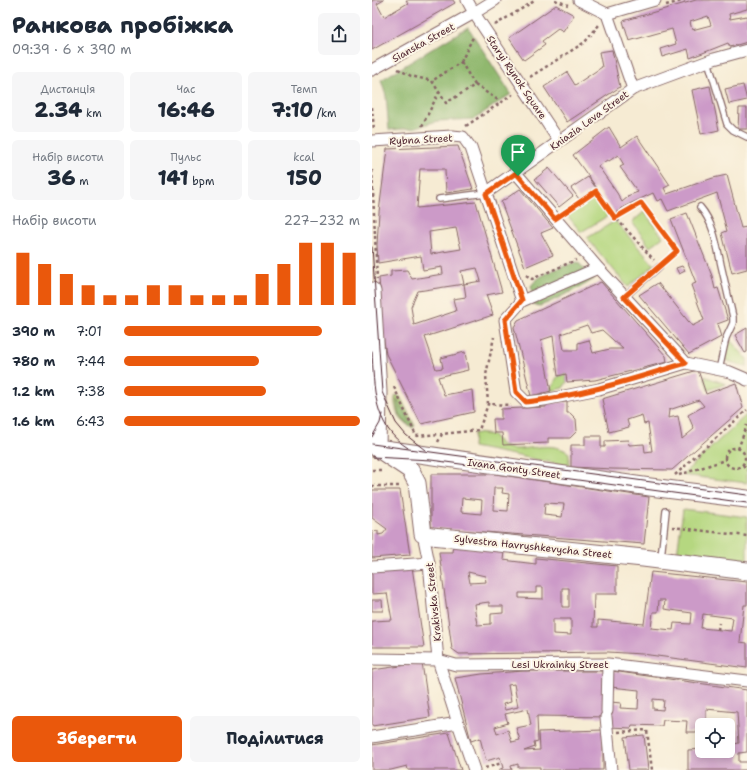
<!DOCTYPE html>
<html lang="uk">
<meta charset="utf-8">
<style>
body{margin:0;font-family:"Shantell Sans",sans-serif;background:#f6f6f7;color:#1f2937;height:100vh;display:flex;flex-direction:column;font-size:15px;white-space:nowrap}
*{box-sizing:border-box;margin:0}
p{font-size:13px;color:#747a83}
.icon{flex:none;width:22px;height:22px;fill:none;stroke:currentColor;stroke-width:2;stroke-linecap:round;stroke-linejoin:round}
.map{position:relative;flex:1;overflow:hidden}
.drawer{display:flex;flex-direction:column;background:#fff;width:372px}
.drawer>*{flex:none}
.buttons{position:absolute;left:323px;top:718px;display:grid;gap:8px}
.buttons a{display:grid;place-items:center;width:40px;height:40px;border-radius:6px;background:#fff;box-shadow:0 2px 10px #0003;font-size:20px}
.pin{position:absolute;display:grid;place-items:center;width:34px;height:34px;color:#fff;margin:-41px -17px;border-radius:50% 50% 50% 0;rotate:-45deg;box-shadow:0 0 4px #0007}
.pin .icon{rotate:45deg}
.round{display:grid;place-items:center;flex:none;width:42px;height:42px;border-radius:6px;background:#f6f6f7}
.summary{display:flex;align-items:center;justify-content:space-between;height:68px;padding:0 12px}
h1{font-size:22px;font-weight:800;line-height:30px}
.figures{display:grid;grid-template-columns:repeat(3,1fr);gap:6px;height:68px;padding:4px 12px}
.figures div{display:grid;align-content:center;border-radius:6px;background:#f6f6f7;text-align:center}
.figures b{font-size:20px;font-weight:800}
.figures small{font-size:11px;font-weight:400}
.figures p{font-size:11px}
.chart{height:112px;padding:8px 12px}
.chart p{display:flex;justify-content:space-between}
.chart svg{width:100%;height:72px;margin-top:4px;stroke:#ea580c;stroke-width:6}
.action{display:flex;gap:8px;margin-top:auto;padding:8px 12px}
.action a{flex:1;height:46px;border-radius:6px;background:#ea580c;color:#fff;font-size:16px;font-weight:800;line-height:46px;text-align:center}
.action a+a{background:#f6f6f7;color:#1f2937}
ul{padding:0 12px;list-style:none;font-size:13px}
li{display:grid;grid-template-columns:64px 48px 1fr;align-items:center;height:30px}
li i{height:10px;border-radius:5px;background:#ea580c}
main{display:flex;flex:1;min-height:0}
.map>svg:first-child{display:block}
.green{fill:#b5d780;stroke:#807b56}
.forest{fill:#90b86e;stroke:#6d6c4c}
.building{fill:#cc9ac8;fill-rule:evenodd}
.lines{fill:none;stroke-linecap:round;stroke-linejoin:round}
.lane-casing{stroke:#866666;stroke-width:8}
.street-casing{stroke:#866666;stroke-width:13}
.primary-casing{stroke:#866666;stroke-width:19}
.path{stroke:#866666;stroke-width:2.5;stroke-dasharray:3 3;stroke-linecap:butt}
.lane{stroke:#fff;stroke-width:5.5}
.street{stroke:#fff;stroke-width:11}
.primary{stroke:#fff;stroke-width:17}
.tram{stroke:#4a1f2b;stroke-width:1}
.route-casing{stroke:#fff;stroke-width:8}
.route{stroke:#ea580c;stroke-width:5}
.labels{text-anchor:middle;stroke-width:4;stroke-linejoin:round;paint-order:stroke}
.street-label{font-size:10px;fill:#4a1f2b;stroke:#fcf5e5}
</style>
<main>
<section class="drawer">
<div class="summary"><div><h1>Ранкова пробіжка</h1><p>09:39 · 6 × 390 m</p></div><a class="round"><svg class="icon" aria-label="share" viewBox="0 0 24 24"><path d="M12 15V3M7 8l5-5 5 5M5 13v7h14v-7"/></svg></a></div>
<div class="figures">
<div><p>Дистанція</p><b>2.34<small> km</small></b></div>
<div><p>Час</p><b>16:46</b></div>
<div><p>Темп</p><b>7:10<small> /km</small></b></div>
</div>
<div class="figures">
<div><p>Набір висоти</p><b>36<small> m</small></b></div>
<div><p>Пульс</p><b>141<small> bpm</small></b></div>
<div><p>kcal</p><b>150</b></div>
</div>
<div class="chart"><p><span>Набір висоти</span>227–232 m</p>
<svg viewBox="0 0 160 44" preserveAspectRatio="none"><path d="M5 44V12M15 44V19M25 44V25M35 44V32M45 44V38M55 44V38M65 44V32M75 44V32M85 44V38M95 44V38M105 44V38M115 44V25M125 44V19M135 44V6M145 44V6M155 44V12"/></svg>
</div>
<ul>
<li><b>390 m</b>7:01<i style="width:84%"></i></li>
<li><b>780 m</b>7:44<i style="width:57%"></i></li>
<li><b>1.2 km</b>7:38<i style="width:60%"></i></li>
<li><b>1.6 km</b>6:43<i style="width:100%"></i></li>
</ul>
<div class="action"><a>Зберегти</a><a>Поділитися</a></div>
</section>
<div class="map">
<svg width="375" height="770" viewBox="0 0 375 770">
<rect width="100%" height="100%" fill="#fcf5e5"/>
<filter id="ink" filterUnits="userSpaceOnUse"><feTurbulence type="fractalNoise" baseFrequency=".025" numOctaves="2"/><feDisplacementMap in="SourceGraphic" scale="8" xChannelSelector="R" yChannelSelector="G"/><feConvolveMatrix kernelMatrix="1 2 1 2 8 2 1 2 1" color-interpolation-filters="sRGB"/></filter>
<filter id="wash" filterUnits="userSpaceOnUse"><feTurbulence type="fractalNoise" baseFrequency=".012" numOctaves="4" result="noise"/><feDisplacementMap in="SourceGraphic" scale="16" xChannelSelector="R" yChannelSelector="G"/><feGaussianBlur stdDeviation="0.9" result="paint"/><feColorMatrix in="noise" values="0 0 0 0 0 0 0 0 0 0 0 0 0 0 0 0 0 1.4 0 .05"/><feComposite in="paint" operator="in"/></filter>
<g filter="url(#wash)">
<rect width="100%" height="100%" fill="#f6ebd3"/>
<path class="green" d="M224,197L239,214L209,232L195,215Z
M272,212L291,237L278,247L260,222Z
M243,221L282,265L256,287L215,238Z
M358,340L375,359V367L352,360Z
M194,374L195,382L191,388L179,391L178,388C187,381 179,377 194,374Z
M332,376L354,384L336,390Z
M24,395L28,397L43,426C30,428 19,406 24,395Z
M375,414V483L310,475Z
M102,433L121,435C124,439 126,442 130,445C145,457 176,437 197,453V466L101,447Z
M311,509L375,517V563L305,555Z"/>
<path class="forest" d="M96,27L139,94L102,119L65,121L41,128L17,130L14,96L9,80Z
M206,262L213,270L221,274L222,279L214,284L176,303L168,306L162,305L159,286C167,273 192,266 206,262Z
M25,399L42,427L41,428C30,421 24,412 25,399Z"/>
<g id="blocks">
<path class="building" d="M0,0H12L5,4L12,17L36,3L34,0H81L83,3L0,50Z
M324,0H375V9L357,14L358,19L375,16V42L358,47L356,43L318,58L316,49L290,57L288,49L304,44L300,29L257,41L251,21ZM336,16L339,25L320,30L318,22Z
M184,5L202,15L191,32L186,29L170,41L173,45L152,60L137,38Z
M240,50L248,87L195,122L172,87L195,72L203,85L230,67L227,52Z
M371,85L375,100L357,104L353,89Z
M338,86L347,130L329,134L320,90Z
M367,108H375V129H366Z
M237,127L249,147L265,136L298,185L292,188L295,194L341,178L355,175L369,228L375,227V269L360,273L350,233L355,231L345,193L296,211L290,199L285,201L281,193L253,206L243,213L201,155ZM246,155L252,165L248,167L266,192L255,196L256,197L250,202L245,193L226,166L235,160L237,161Z
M86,146L101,189L74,193L73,169H48L45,208L104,202L130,292L114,295L121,315L53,337L64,369L71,368L69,358L93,352L96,370L66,377L72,395L100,390L102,412L49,424L14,354L11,334L7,278L19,276V271L35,270L40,279L71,274L70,267L51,270L49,256L6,263L5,245L7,212L15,149ZM84,228L89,249L59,254L57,232ZM105,268L109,281L92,284L94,297L81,299L84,311L42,325L39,307L46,291L92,284L89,271Z
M177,168L201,196L187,207L163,179Z
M216,177L224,188L207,199L199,188Z
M148,189L181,228L169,233L181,255L153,267L129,202Z
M315,213L340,276L343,289L346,288L356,320L345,324L349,337L317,354L267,295L286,283L320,326L332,320L319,285L324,283L299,219Z
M310,266L313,271L307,274L304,268Z
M229,282L294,356L295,362L223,380L195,382L194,374L186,376L181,336L169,340L179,391L159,396L142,327L146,320ZM215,325L219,333L230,330L251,349H238L221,353L217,340L206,343V350H192L189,334Z
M375,328V352L373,353L363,335Z
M326,370L334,394L364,383L371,408L300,470L240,469L199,467V445H213V436H229V447H233V441L256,440L257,445L272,444L273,452L280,451L276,423L272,424L270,415L255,420L257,427L237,432L230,399ZM327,400L332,406L316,415L322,429L310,439L306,416L296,418L297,410Z
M195,402V413H198L204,419L205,431L198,438H176V443L131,445L130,433H122L121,419H129V409L174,407V403Z
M59,474H123L277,497L272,544L59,528ZM122,488H131L130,493L137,494L136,511L121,510ZM90,498L110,500L109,514L89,512ZM173,503L192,504L190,517L172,515Z
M0,490H28L38,555L0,558V532L6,531V535L11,534L15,529L0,518Z
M81,545L132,552L131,560L164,564V558L245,566V594H222L221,627H226V620L272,624L279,572L375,582V605H372L368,642L375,643V668L270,654L236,652L87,654L80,649L67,552H80ZM96,572L113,576L114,582L98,583ZM164,587H171V599L147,598V593H164ZM190,588H197V607H190ZM287,600H293L292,609L320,613L319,624L302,623L301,630L279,628L281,612H286ZM117,602V606H131V613L119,614V624L105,625L102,604ZM331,614L361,618L359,631L329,628ZM181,619H199V635L181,634Z
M40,567L52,647H0V621L20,620L15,593L0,594V571Z
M0,600H10L11,611H0Z
M50,663L58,717L0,726V670Z
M152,671H233L239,702L249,703L248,708L266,709L267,690L239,687L240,671L375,690V752L367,753V762H375V770H316V750L330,749V751H356V745L367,743L365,712L334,709V725H330V732H314L315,721L291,720L290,726L260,725L259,728L237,727L238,717L165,716L166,741L162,742L163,747L152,751L168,750L167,732L231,730V770H168V767H146V764L139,766L140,770H126L131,768L128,757L114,761L108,738L99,741L83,678L110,674ZM142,684L146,707L133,710L131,704L139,702L136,685ZM281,699L292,700L291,710L281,709ZM156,709L159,725L144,728L148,740L140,742L136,730L125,734L123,727L136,723L133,714Z
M77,733L89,770H36L35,766L19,770H0V745Z
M272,735L276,770H257L253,737Z"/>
</g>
</g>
<g filter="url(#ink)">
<use href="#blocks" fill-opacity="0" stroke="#866666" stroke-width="1"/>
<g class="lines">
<defs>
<path id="lane" d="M336,61L355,124L361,130L375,137
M67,199L114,193
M328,207C342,223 345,246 349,265C353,283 357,300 361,317V323L354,338L347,370
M252,297L287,267
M289,558L294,511"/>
<path id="street" d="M95,0L102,13L187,141
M207,0L235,14L261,89
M235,14L283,0
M0,70L102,13L123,0
M0,141L80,136L91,137L99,148L150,301
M144,173L226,268L314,363
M114,193L261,89L342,59L375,50
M226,268L150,301L133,320L144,392L154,402L172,400L227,389L314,363L358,372L372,378L375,380
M51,534L57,563L66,660L86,723L102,770
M0,567L57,563
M0,659L66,660L84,665L236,664L375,681
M235,711L236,664
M234,717L239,770
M0,737L86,723"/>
<path id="primary" d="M0,291L6,392L5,448
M5,448L38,470L45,483L51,534L60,536L271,558L375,571
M12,449L278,487L375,499"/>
</defs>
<use href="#lane" class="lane-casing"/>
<use href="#street" class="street-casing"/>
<use href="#primary" class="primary-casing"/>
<path class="path" d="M183,0L196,5
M294,5L313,0
M123,25L164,0
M89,62L103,85L74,103L60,81Z
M89,62L102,35
M26,69L39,76L60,81
M158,77L213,42L227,25
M103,85L129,102
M0,107L2,130
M50,126L67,92
M94,126L140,95V94
M0,170L5,279
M194,212L224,191L243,217L282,260
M243,217L269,203L305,251L293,262
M154,275L160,279L204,260
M22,387L44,436L70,434
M116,404L114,375L122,337
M66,442L70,434L107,430L116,404L139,405
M353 458a10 10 0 1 1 20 0a10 10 0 1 1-20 0Z
M366,449L375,425
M371,465L375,470
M0,470H10
M303,475L375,410
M307,475L353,460
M0,486H29
M300,527L375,536
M346,630L347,623
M246,732L275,730L280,770
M113,768L130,763"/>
<use href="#lane" class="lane"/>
<use href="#street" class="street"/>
<use href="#primary" class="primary"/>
<path class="tram" d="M0,247L10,392L24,423L34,435L53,450
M0,351C2,388 1,426 36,448
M0,437L8,423L10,414
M0,444L375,495
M0,457L59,460L375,503"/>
</g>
</g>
<g class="lines" filter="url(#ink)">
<defs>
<path id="route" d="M144,173L183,219L224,191L243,218L269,203L305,251L252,297L314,363C261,379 209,396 154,402L144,392L133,320L150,300L114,194Z"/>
</defs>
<use href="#route" class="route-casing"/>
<use href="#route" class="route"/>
</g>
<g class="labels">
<g class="street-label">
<text transform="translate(51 42) rotate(-29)" y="4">Sianska Street</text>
<text transform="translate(145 77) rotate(56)" y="4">Staryi Rynok Square</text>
<text transform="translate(217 120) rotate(-36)" y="4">Kniazia Leva Street</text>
<text transform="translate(49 139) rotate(-3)" y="4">Rybna Street</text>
<text transform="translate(142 468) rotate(8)" y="4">Ivana Gonty Street</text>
<text transform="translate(161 546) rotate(6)" y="4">Sylvestra Havryshkevycha Street</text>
<text transform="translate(61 602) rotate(-96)" y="4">Krakivska Street</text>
<text x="188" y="668">Lesi Ukrainky Street</text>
</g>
</g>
</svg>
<div class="buttons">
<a><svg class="icon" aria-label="locate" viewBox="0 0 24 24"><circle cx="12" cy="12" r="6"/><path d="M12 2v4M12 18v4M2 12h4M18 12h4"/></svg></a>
</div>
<div class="pin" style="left:146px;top:176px;background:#1e9e55"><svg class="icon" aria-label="arrive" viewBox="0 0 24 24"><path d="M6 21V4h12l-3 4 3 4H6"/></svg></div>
</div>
</main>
